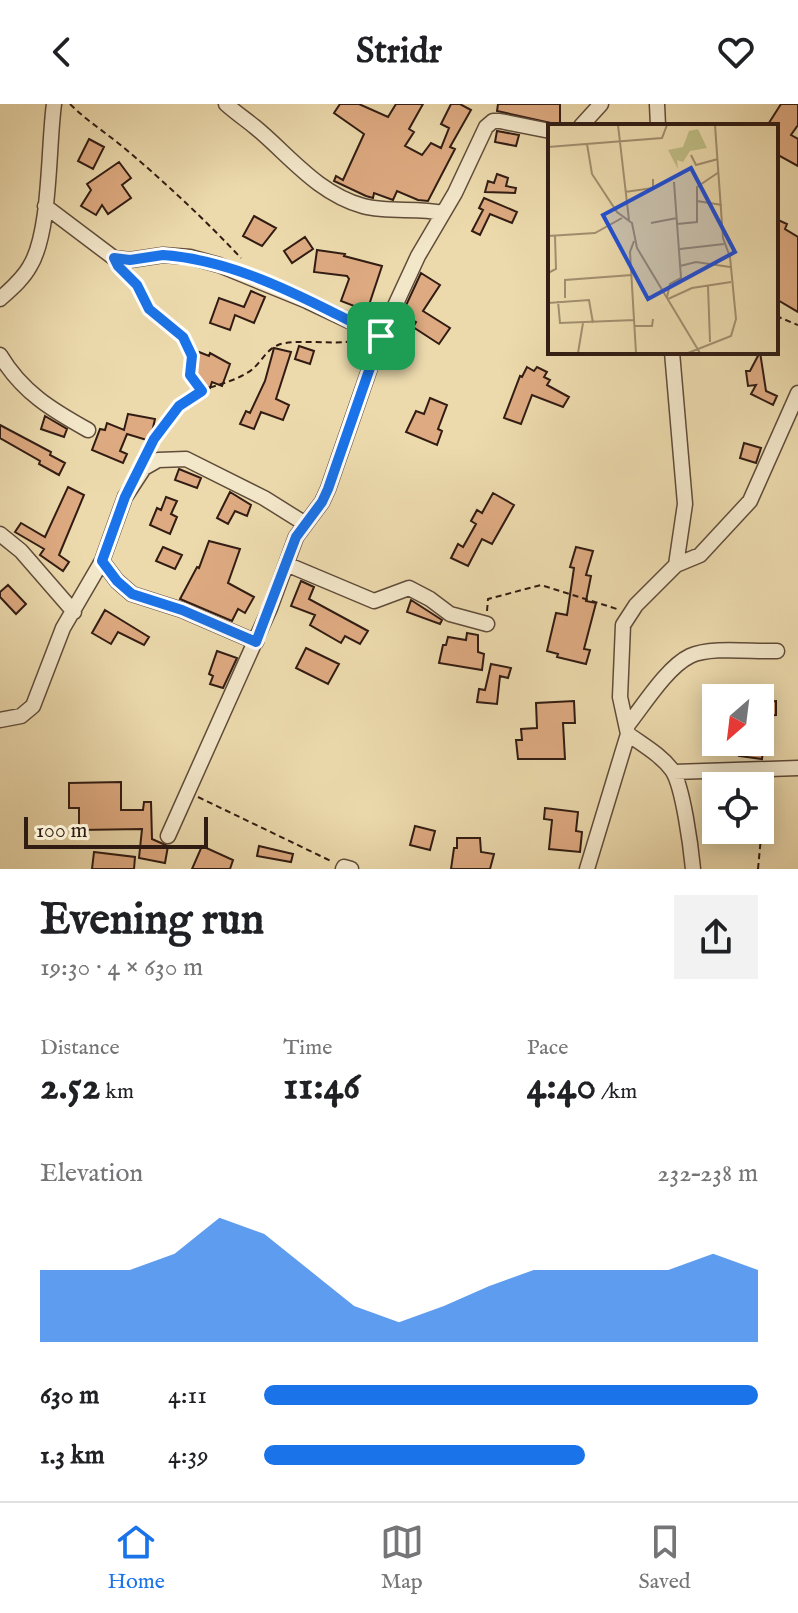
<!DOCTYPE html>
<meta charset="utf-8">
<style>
body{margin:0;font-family:"IM FELL English",serif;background:#f2f2f2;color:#202124;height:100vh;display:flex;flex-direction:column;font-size:30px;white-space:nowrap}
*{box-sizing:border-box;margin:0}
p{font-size:26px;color:#757577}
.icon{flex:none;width:44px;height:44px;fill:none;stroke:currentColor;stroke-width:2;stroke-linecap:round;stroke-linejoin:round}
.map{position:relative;height:765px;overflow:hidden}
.side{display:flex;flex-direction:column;background:#fff;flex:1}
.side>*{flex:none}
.needle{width:52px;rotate:208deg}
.buttons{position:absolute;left:702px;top:580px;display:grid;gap:16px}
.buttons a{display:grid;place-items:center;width:72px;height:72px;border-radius:0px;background:#fff;box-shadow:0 4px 20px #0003;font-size:40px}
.scale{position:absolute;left:24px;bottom:20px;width:184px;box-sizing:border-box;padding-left:8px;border:4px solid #311c13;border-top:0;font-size:22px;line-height:28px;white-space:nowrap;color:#311c13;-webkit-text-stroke:6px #f3e7ca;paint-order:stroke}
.pin{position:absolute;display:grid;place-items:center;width:68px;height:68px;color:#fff;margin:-34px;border-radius:16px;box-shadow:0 4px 12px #0006}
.round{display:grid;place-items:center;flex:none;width:84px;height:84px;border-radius:0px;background:#f2f2f2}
.head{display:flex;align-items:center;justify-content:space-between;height:136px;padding:0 40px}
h1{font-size:44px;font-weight:800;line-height:60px}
.metrics{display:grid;grid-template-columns:repeat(3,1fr);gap:12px;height:136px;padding:8px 40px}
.metrics div{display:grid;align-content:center}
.metrics b{font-size:40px;font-weight:800}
.metrics small{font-size:22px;font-weight:400}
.metrics p{font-size:22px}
.chart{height:224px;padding:16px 40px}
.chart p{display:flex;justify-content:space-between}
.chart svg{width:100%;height:144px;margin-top:8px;fill:#1a73e8;opacity:.7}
ul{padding:0 40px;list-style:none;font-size:26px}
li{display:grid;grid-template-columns:128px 96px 1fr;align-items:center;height:60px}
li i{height:20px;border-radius:10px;background:#1a73e8}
header{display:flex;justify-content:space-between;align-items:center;height:104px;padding:0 40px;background:#fff;font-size:36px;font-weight:800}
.dock{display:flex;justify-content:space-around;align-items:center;height:112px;border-top:2px solid #e0e0e0;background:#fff;font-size:22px;color:#757577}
.dock a{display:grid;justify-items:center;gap:4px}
.dock .current{color:#1a73e8}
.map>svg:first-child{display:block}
.building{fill:#deaa81;stroke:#311c13;stroke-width:2}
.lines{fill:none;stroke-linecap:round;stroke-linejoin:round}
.street-casing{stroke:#604c3a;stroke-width:17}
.path{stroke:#311c13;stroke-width:2;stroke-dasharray:6 4;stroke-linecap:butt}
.street{stroke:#f3e7ca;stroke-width:14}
.route-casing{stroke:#fff;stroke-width:16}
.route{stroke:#1a73e8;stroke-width:10}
.inset-road{fill:none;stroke:#a18e6f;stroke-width:2}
.view{fill:#1d4ed8;fill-opacity:0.15;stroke:#1d4ed8;stroke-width:4}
.inset-edge{fill:none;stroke:#311c13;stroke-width:4}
</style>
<header><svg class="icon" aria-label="back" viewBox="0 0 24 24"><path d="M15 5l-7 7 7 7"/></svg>Stridr<svg class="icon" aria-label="heart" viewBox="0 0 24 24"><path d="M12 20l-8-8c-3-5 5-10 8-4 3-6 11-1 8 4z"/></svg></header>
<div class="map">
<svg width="798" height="765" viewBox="0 0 798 765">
<rect width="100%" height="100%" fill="#ecdaad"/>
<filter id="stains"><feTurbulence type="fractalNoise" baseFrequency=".0025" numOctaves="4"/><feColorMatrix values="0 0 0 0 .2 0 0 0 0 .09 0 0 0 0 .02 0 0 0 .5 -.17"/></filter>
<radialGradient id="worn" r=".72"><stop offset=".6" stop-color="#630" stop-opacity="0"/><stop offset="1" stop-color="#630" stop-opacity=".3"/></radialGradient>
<path class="building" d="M340,0H359L388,13L396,0H423L409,25L414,28L405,42L422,51L431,39L441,44L449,24L441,20L451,0H460L471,6L450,43L455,45L428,97L418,96L397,87L393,96L374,89L373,94L366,92L334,77L336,72L343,76L364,30L334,9Z
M498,0H560V21L497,7Z
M781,0H798V21L791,31L798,35V62L776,50V22H767Z
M497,27L519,31L516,42L495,38Z
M89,35L104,43L93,65L78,57Z
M119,58L131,74L122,81L131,94L108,110L102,101L96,111L81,102L91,86L87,80Z
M497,70L508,74L506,82L516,84L515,89L485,88L488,77L494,79Z
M484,94L517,108L512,119L490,110L480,131L472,127L483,106L479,104Z
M254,112L276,124L262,142L243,132Z
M776,115L787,120L785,125L798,133V208L776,195Z
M305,133L313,145L292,159L284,147Z
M317,146L345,150L344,152L382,162L367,207L341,197L349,175L347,172L314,168Z
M421,169L440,181L423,207L450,224L439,240L413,223L416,218L402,210Z
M251,187L265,193L254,219L235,211L230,226L210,219L219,194L244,203Z
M299,242L314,247L310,260L295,255Z
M274,244L291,248L276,295L289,301L283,316L261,308L254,325L240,320L246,307L250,309L265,277Z
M199,248L209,252L210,249L230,260L222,282L212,278L210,284L199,280L200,274L190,271Z
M760,248L766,287L777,292L773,301L751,290L756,281L748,282L746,267H750Z
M527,263L534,267L537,263L547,268L544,273L550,276L547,281L569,293L563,303L532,291L521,320L504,314L520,272L522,273Z
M430,294L447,301L438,325L442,327L437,341L406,328L416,307L424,310Z
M128,310L155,315L150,337L127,330L120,347L127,350L123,359L92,346L100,325L105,326L107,319L124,326Z
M45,312L67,325L64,333L41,325Z
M0,321L51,348L50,351L65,359L59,371L39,360L40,357L0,334Z
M744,339L761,344L756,359L740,354Z
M179,365L201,374L197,384L175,376Z
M68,383L84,391L59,451L69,458L63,467L40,451L44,445L15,428L21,419L45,433Z
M230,388L251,401L247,412L235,407L228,420L217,414Z
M493,389L514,401L492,440L482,435L468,462L451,454L458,440L463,443L476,420L471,417L477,406L482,409Z
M166,393L177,397L171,410L177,413L170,430L150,421L157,404L161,406Z
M209,437L240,445L228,479L254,493L245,509L238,505L232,517L180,495L197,463L199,464Z
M163,443L182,451L175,465L156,457Z
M576,443L593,447L586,471L591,472L586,497L596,499L584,545L590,546L586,560L557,553L558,550L547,547L556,509L567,511L574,464L570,463Z
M301,477L314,483L309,495L368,527L360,540L345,532L341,539L310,521L315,511L291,502Z
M8,481L26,500L16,510L0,493V488Z
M411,496L442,516L440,520L407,508Z
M105,506L149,533L144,541L118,528L111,540L92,529Z
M467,529L478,531V548L484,550L482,566L439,559L443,541H446L448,533L466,536Z
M306,544L339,560L328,580L296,564Z
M217,547L237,554L223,584L210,580L213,572L209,570Z
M491,560L511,564L508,574L500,572L497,600L477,598L479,585L485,586Z
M574,597L575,619H563L565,655H518L516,636H522L521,625L537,624L536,599Z
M776,597V611L762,612L761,598Z
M740,642L763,644L762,655L739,652Z
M121,678V706H143L144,698H151L152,735L168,742L165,759L139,754L142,725L79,726V704H69V679Z
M545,704L578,708L576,727L582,728L580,748L549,745L552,716L544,715Z
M415,722L435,727L430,746L410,741Z
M457,734H480L481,748L494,750L490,765H451L454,744H457Z
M202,742L233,756L230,765H192Z
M259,742L293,750L291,758L257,752Z
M94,748L135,753L134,765H92Z"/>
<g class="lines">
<defs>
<path id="street" d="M226,0C235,8 245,15 255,23C289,51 317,89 363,102C389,109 417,103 443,109
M657,0L658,22
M581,22L601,0
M45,102L114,154L130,156L163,151L190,153L219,161L307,197L381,232
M0,195C11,185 23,175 30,162C51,128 48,43 54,0
M672,248L685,400L676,461L636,501L623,521L620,593L628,630C643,641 661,651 672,666C683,682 691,744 693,765
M0,251C22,288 52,306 88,326
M0,430L21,447L74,508
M102,457L117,477L132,490L182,506L256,538
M286,460L374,497L409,484L430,495L450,510L487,520
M676,461L700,451L750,397L798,289
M0,616L21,612L33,602L63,524L102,457L125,393L144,364L158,356L186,355L264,394L304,419
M627,622C643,602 667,563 690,552C710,542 754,548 777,547
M674,668L798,664
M168,732L270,504L296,433L322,398L328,385L381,232L418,152L455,89L486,23L493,17H500L550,27
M343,765L344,763L351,765
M587,765L628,630"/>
</defs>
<use href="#street" class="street-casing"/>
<path class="path" d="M70,0C87,17 105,28 123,43C165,78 204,115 241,154
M127,170L137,181L149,205L183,233L192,252L190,271L202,287
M776,212L798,221
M148,346C162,321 178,297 206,285C220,280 234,277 247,269C260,262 264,247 278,241C295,234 335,242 358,236
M487,507L488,495L541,481L617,505
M198,693L333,758
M758,765L766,679"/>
<use href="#street" class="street"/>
</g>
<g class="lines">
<defs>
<path id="route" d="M163,151C223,155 283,183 336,210C351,217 365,226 381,232L328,385L322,398L296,433L256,538L182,506L132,490L117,477L102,457L125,393L154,335L179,302L202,287L190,271L192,252L183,233L149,205L137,181L118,162L114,154L130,156Z"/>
</defs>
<use href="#route" class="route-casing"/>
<use href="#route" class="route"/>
</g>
<g transform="translate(548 20)">
<rect width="230" height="230" fill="#ecdaad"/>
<path d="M150,5L159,24L142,27L135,38L129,36L130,45L120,26L135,23L141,7Z" fill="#bfbd84"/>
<path class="inset-road" d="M70,1L81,96M39,20L44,50L69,88L84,99L89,124L152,229M0,23L114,14L119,1M143,31L148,41L170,35M77,68L105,64V55M149,77L174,81M103,99L129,94M129,100L149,98V63L171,48M0,112L47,109L74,94M86,117L82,128L88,229M132,125L176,120M132,142L148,138L182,143M0,149L8,145L7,112M160,162L162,218M119,173L122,160L133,154L126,58M17,174V156L84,151M120,175L144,164L183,158M10,177L12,199L87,196M0,179L41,176L45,199M87,202H104L105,195M30,229L35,199M140,229L183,212L188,195L182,133L175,114L167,1"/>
<path class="view" d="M143,44L187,128L100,175L55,91Z"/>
<rect width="230" height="230" class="inset-edge"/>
</g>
<rect width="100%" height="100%" filter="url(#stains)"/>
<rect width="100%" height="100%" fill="url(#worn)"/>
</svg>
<div class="buttons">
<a><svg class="needle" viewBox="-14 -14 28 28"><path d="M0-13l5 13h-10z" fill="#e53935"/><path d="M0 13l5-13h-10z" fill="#757577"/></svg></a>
<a><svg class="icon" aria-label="locate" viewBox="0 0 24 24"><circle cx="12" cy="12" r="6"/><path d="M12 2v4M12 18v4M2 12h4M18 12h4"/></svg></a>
</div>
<div class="scale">100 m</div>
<div class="pin" style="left:381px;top:232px;background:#1e9e55"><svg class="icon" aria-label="arrive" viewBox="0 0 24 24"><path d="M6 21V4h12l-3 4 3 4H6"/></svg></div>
</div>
<section class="side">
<div class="head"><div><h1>Evening run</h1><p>19:30 · 4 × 630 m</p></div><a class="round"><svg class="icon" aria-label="share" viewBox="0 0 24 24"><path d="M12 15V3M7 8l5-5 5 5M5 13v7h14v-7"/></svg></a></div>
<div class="metrics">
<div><p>Distance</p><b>2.52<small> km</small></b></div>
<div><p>Time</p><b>11:46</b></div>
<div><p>Pace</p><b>4:40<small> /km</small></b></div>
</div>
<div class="chart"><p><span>Elevation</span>232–238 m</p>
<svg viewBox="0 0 160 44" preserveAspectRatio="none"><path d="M0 44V22L10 22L20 22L30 17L40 6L50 11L60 22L70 33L80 38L90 33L100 27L110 22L120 22L130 22L140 22L150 17L160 22V44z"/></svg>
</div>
<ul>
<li><b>630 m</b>4:11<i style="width:100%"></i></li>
<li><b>1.3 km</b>4:39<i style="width:65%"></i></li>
</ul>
</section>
<nav class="dock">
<a class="current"><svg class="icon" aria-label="home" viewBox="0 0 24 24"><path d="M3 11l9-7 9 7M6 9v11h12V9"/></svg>Home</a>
<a><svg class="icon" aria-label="map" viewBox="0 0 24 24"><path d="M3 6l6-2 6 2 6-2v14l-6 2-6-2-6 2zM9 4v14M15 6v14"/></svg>Map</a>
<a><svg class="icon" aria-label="saved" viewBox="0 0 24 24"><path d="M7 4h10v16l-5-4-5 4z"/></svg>Saved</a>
</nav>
